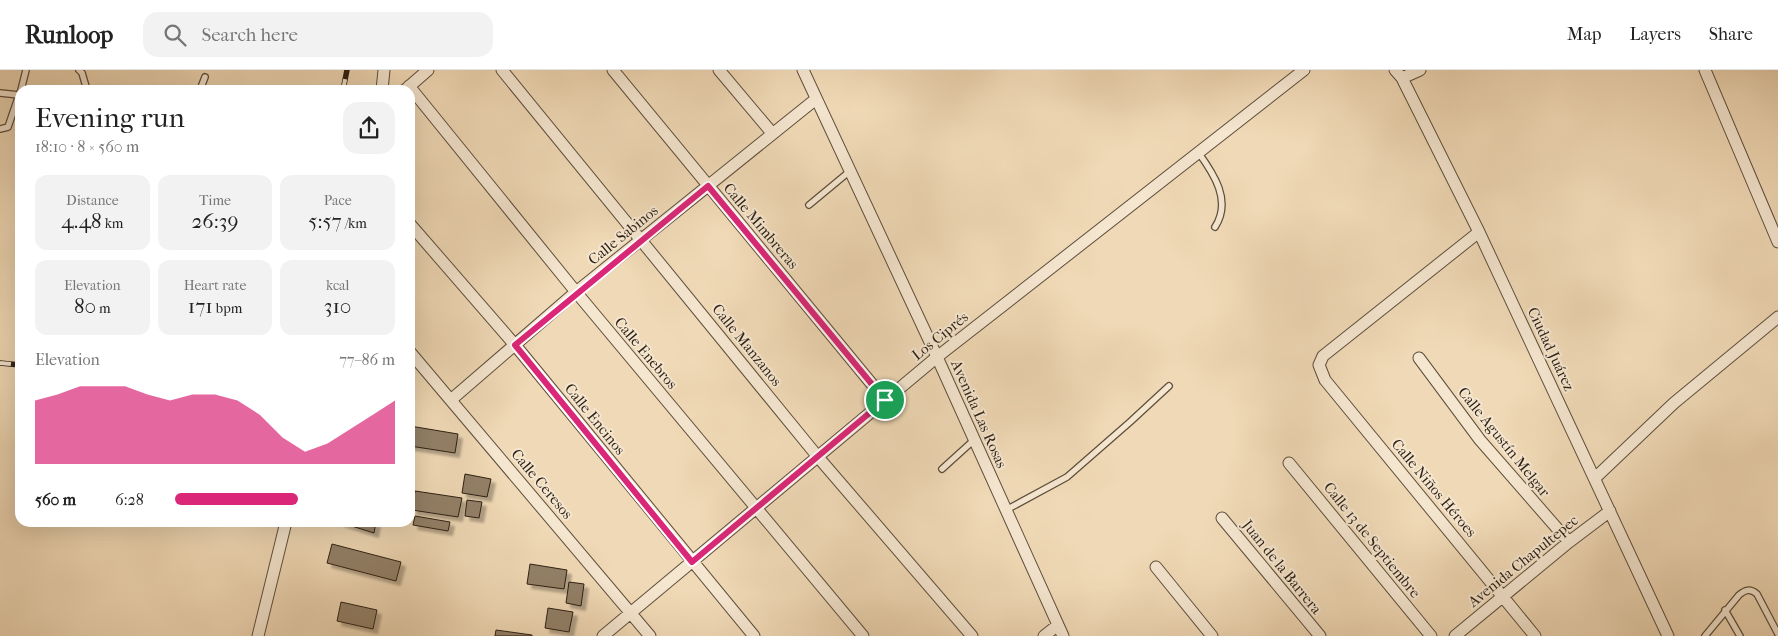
<!DOCTYPE html>
<meta charset="utf-8">
<style>
body{margin:0;font-family:"IM FELL French Canon",serif;background:#f2f2f2;color:#222;height:100vh;display:flex;flex-direction:column;font-size:19px;white-space:nowrap}
*{box-sizing:border-box;margin:0}
p{font-size:16px;color:#767676}
.icon{flex:none;width:28px;height:28px;fill:none;stroke:currentColor;stroke-width:2;stroke-linecap:round;stroke-linejoin:round}
.map{position:relative;flex:1;overflow:hidden}
.side{position:absolute;left:15px;top:15px;width:400px;height:442px;display:flex;flex-direction:column;background:#fff;border-radius:15px;box-shadow:0 5px 20px #0002}
.side>*{flex:none}
.pin{position:absolute;display:grid;place-items:center;width:42px;height:42px;color:#fff;margin:-21px;border:2px solid #fff;border-radius:50%;box-shadow:0 1px 5px #0007}
.round{display:grid;place-items:center;flex:none;width:52px;height:52px;border-radius:15px;background:#f2f2f2}
.summary{display:flex;align-items:center;justify-content:space-between;height:85px;padding:0 20px}
h1{font-size:28px;font-weight:600;line-height:38px}
.figures{display:grid;grid-template-columns:repeat(3,1fr);gap:8px;height:85px;padding:5px 20px}
.figures div{display:grid;align-content:center;border-radius:12px;background:#f2f2f2;text-align:center}
.figures b{font-size:21px;font-weight:600}
.figures small{font-size:14px;font-weight:400}
.figures p{font-size:14px}
.chart{height:140px;padding:10px 20px}
.chart p{display:flex;justify-content:space-between}
.chart svg{width:100%;height:90px;margin-top:5px;fill:#db2777;opacity:.7}
ul{padding:0 20px;list-style:none;font-size:16px}
li{display:grid;grid-template-columns:80px 60px 1fr;align-items:center;height:38px}
li i{height:12px;border-radius:6px;background:#db2777}
header{display:flex;align-items:center;gap:30px;box-sizing:border-box;height:70px;padding:0 25px;background:#fff;border-bottom:1px solid #e0e0e0}
header strong{font-size:24px}
nav{display:flex;gap:28px;margin-inline-start:auto;font-size:18px}
.search{width:350px;height:45px;background:#f2f2f2;display:flex;align-items:center;gap:12px;box-sizing:border-box;padding:0 18px;border-radius:15px;color:#767676;font-size:19px}
.map>svg:first-child{display:block}
.building{fill:#928068;stroke:#2c1f13;filter:url(#shadow)}
.lines{fill:none;stroke-linecap:round;stroke-linejoin:round}
.lane-casing{stroke:#5d4e3c;stroke-width:8}
.street-casing{stroke:#5d4e3c;stroke-width:13}
.lane{stroke:#f5e6d0;stroke-width:5.5}
.street{stroke:#f5e6d0;stroke-width:11}
.rail-casing{stroke:#2c1f13;stroke-width:5.5}
.rail{stroke:#f5e6d0;stroke-width:4;stroke-dasharray:11;stroke-linecap:butt}
.route-casing{stroke:#fff;stroke-width:10}
.route{stroke:#db2777;stroke-width:6}
.labels{text-anchor:middle;stroke-width:4;stroke-linejoin:round;paint-order:stroke}
.street-label{font-size:15px;fill:#2c1f13;stroke:#f5e6d0}
</style>
<header>
<strong>Runloop</strong>
<div class="search"><svg class="icon" aria-label="search" viewBox="0 0 24 24"><circle cx="10" cy="10" r="6"/><path d="M15 15l6 6"/></svg>Search here</div>
<nav><a>Map</a><a>Layers</a><a>Share</a></nav>
</header>
<div class="map">
<svg width="1778" height="566" viewBox="0 0 1778 566">
<defs>
<filter id="shadow"><feDropShadow dx="4.5" dy="4.5" stdDeviation="1" flood-color="#0004"/></filter>
</defs>
<rect width="100%" height="100%" fill="#f0d9b6"/>
<filter id="stains"><feTurbulence type="fractalNoise" baseFrequency=".004" numOctaves="4"/><feColorMatrix values="0 0 0 0 .2 0 0 0 0 .09 0 0 0 0 .02 0 0 0 .5 -.17"/></filter>
<radialGradient id="worn" r=".72"><stop offset=".6" stop-color="#630" stop-opacity="0"/><stop offset="1" stop-color="#630" stop-opacity=".3"/></radialGradient>
<path class="building" d="M410,356L458,364L455,383L410,376Z
M465,404L491,409L487,427L462,423Z
M415,421L462,428L458,447L412,440Z
M467,430L482,432L479,448L465,446Z
M415,446L450,452L448,461L413,455Z
M339,452H376L374,463Z
M332,474L401,492L396,511L327,493Z
M530,494L567,500L564,519L527,514Z
M569,512L584,514L581,536L566,533Z
M341,532L377,540L373,559L337,551Z
M548,538L573,542L569,562L545,558Z
M496,560L532,565V566H495Z"/>
<g class="lines">
<defs>
<path id="lane" d="M79,0L82,3L87,20
M21,20L26,0
M200,20L205,7
M0,23L19,25
M0,59L8,57L20,22
M1198,82C1214,104 1232,131 1215,157
M809,135L850,101
M942,399L974,370
M1006,440L1067,407L1130,352L1169,316
M1725,540L1740,566
M1705,566L1739,525C1745,520 1750,518 1757,524L1778,564"/>
<path id="street" d="M502,0L818,387L972,566
M613,0L885,330
M719,0L772,63
M803,0L937,287L1063,566
M1395,0L1402,8L1479,162L1668,566
M1705,0L1778,172
M1402,8L1420,0
M409,16L576,222L863,566
M382,20L384,0
M405,20L428,0
M410,154L515,275L754,566
M1479,162L1323,286L1319,295L1325,310L1535,566
M410,282L650,566
M1419,288L1480,370L1569,472
M452,329L576,222L816,29
M1289,393L1431,566
M1595,408L1674,333L1778,247
M1222,448L1320,566
M1156,497L1212,566
M258,566L286,452
M603,566L937,287L1304,0
M1044,566L1058,555
M1455,566L1569,472L1610,441"/>
</defs>
<use href="#lane" class="lane-casing"/>
<use href="#street" class="street-casing"/>
<use href="#lane" class="lane"/>
<use href="#street" class="street"/>
<defs>
<path id="rail" d="M343,20L347,0
M0,293L20,295"/>
</defs>
<use href="#rail" class="rail-casing"/>
<use href="#rail" class="rail"/>
</g>
<g class="lines">
<defs>
<path id="route" d="M708,116L885,330L692,492L515,275Z"/>
</defs>
<use href="#route" class="route-casing"/>
<use href="#route" class="route"/>
</g>
<g class="labels">
<g class="street-label">
<text transform="translate(761 156) rotate(50)" y="5">Calle Mimbreras</text>
<text transform="translate(623 165) rotate(-39)" y="5">Calle Sabinos</text>
<text transform="translate(940 266) rotate(-39)" y="5">Los Ciprés</text>
<text transform="translate(747 275) rotate(51)" y="5">Calle Manzanos</text>
<text transform="translate(1551 279) rotate(65)" y="5">Ciudad Juárez</text>
<text transform="translate(646 283) rotate(50)" y="5">Calle Enebros</text>
<text transform="translate(979 344) rotate(66)" y="5">Avenida Las Rosas</text>
<text transform="translate(595 349) rotate(51)" y="5">Calle Encinos</text>
<text transform="translate(1504 372) rotate(51)" y="5">Calle Agustín Melgar</text>
<text transform="translate(542 414) rotate(50)" y="5">Calle Ceresos</text>
<text transform="translate(1434 418) rotate(50)" y="5">Calle Niños Héroes</text>
<text transform="translate(1372 470) rotate(51)" y="5">Calle 13 de Septiembre</text>
<text transform="translate(1523 491) rotate(-39)" y="5">Avenida Chapultepec</text>
<text transform="translate(1282 497) rotate(51)" y="5">Juan de la Barrera</text>
</g>
</g>
<rect width="100%" height="100%" filter="url(#stains)"/>
<rect width="100%" height="100%" fill="url(#worn)"/>
</svg>
<div class="pin" style="left:885px;top:330px;background:#1e9e55"><svg class="icon" aria-label="arrive" viewBox="0 0 24 24"><path d="M6 21V4h12l-3 4 3 4H6"/></svg></div>
<section class="side">
<div class="summary"><div><h1>Evening run</h1><p>18:10 · 8 × 560 m</p></div><a class="round"><svg class="icon" aria-label="share" viewBox="0 0 24 24"><path d="M12 15V3M7 8l5-5 5 5M5 13v7h14v-7"/></svg></a></div>
<div class="figures">
<div><p>Distance</p><b>4.48<small> km</small></b></div>
<div><p>Time</p><b>26:39</b></div>
<div><p>Pace</p><b>5:57<small> /km</small></b></div>
</div>
<div class="figures">
<div><p>Elevation</p><b>80<small> m</small></b></div>
<div><p>Heart rate</p><b>171<small> bpm</small></b></div>
<div><p>kcal</p><b>310</b></div>
</div>
<div class="chart"><p><span>Elevation</span>77–86 m</p>
<svg viewBox="0 0 160 44" preserveAspectRatio="none"><path d="M0 44V13L10 10L20 6L30 6L40 6L50 10L60 13L70 10L80 10L90 13L100 20L110 31L120 38L130 34L140 27L150 20L160 13V44z"/></svg>
</div>
<ul>
<li><b>560 m</b>6:28<i style="width:56%"></i></li>
</ul>
</section>
</div>
